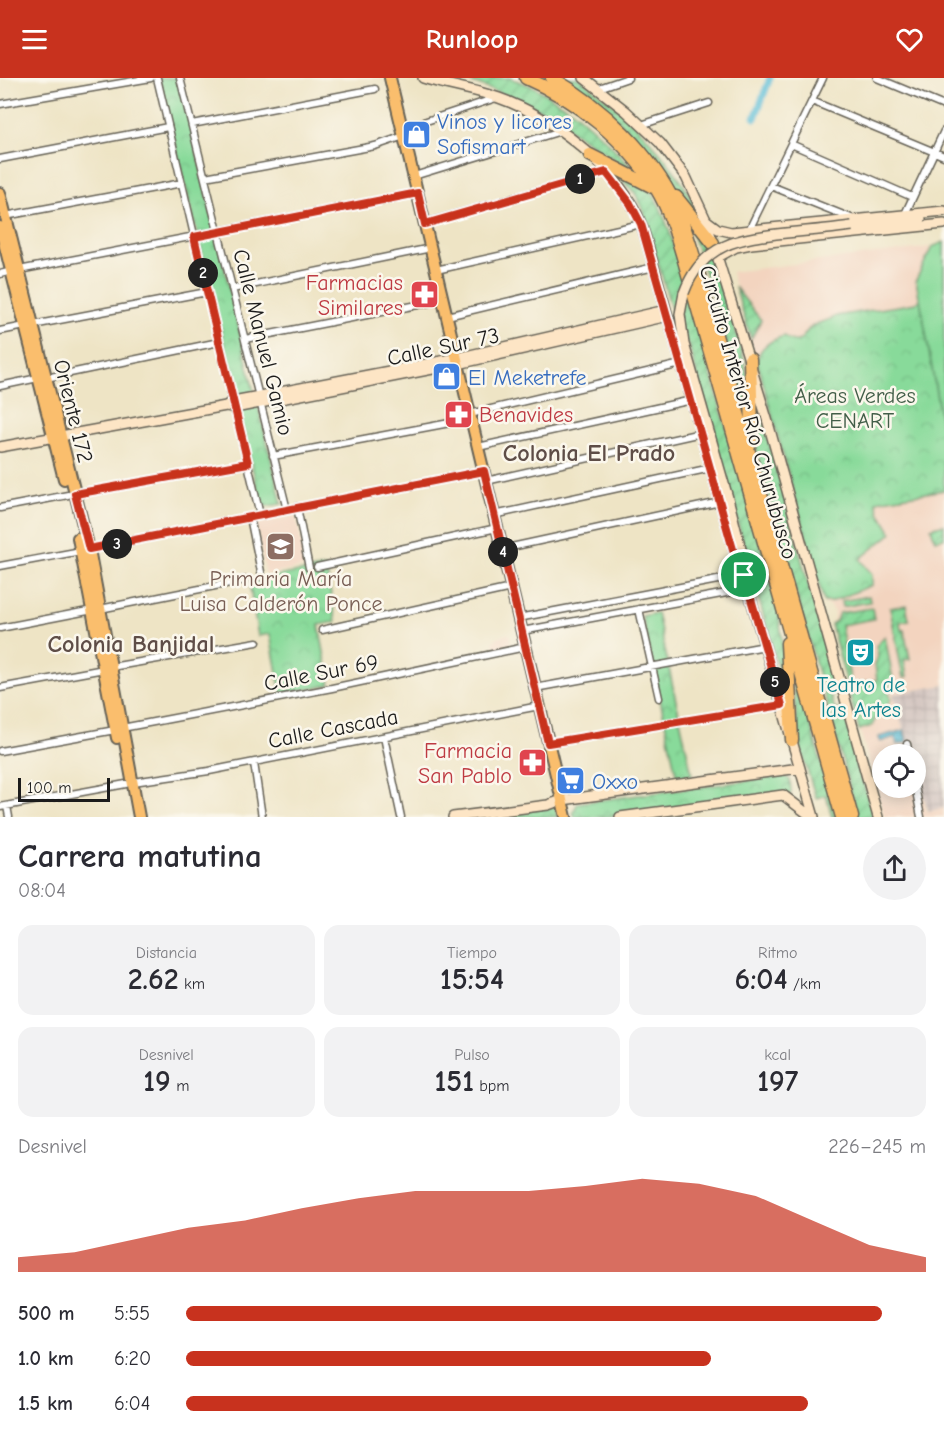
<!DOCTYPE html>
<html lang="es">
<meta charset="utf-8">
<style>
body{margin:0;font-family:"Comic Neue",sans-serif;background:#f2f2f3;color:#2b2b33;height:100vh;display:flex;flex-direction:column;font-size:22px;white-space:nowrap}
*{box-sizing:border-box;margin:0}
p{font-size:20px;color:#7c7c81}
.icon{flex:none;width:33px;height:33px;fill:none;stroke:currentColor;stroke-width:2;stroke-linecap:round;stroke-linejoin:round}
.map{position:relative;height:739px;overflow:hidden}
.side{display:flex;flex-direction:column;background:#fff;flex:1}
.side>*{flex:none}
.tools{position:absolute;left:872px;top:666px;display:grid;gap:12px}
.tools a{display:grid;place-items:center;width:54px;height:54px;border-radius:50%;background:#fff;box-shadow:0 3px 15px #0003;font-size:30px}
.scale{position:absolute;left:18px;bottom:15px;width:92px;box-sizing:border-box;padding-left:6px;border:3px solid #1c1c1c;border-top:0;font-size:16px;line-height:21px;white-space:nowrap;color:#1c1c1c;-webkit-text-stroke:4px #fbf7ec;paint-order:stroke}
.pin{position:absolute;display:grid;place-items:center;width:51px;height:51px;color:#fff;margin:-26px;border:3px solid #fff;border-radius:50%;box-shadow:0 2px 6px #0007}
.km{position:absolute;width:30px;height:30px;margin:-15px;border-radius:50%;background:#222;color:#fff;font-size:16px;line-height:30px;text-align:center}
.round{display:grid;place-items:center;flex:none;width:63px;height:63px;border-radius:32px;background:#f2f2f3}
.overview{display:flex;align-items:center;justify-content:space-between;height:102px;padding:0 18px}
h1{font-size:33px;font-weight:800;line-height:45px}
.stats{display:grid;grid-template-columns:repeat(3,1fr);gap:9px;height:102px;padding:6px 18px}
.stats div{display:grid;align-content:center;border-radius:15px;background:#f2f2f3;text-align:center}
.stats b{font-size:30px;font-weight:800}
.stats small{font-size:16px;font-weight:400}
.stats p{font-size:16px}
.chart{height:168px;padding:12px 18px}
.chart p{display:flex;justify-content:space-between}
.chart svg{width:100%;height:108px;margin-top:6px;fill:#c8321e;opacity:.7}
ul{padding:0 18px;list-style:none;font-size:20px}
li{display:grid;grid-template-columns:96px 72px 1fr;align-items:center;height:45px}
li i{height:15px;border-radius:8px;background:#c8321e}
header{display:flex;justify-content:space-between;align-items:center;height:78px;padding:0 18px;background:#c8321e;color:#fff;font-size:27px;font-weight:800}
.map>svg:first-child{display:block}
.built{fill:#f3d4bf}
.industrial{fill:url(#industrial-grid)}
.grass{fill:#88da9a;stroke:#527b5b;stroke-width:1.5}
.park{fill:url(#park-crowns);stroke:#527b5b;stroke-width:1.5}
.garden{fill:url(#garden-furrows);stroke:#527b5b;stroke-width:1.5}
.water{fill:url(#water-rules);stroke:#3a6c78;stroke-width:1.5}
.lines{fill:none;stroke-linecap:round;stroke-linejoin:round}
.canal{stroke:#57bbd5;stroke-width:7}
.street-casing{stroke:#666257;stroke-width:9}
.secondary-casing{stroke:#666257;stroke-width:12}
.primary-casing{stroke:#666257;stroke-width:14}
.highway-casing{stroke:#666257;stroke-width:15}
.street{stroke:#fff;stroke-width:6}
.secondary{stroke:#fde5c5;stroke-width:9}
.primary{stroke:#fabe6d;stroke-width:10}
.highway{stroke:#fabe6d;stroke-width:12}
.secondary-bridge-casing{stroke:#666257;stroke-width:12;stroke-linecap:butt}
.secondary-bridge{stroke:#fde5c5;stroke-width:9}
.route-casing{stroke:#fff;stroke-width:12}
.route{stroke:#c8321e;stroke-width:8}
.labels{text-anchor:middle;stroke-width:5;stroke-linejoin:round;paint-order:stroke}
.shop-label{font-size:22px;fill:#366cbe;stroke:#fbf7ec;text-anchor:start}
.health-label{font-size:22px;fill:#be3a42;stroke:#fbf7ec;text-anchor:end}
.street-label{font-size:22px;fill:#1c1c1c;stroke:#fbf7ec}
.park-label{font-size:22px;fill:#425e48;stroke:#fbf7ec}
.education-label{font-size:22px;fill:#785e54;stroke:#fbf7ec}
.culture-label{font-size:22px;fill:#0d838f;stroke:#fbf7ec}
.neighbourhood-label{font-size:24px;font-weight:bold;fill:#5e4d47;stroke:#fbf7ec}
</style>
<header><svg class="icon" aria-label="menu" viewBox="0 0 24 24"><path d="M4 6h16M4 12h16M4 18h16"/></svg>Runloop<svg class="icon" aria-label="heart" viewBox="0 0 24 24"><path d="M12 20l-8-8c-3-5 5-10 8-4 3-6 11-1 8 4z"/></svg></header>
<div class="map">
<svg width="944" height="739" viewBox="0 0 944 739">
<defs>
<pattern id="industrial-grid" width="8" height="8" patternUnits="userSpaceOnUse" patternTransform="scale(1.5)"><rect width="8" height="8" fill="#cfc0bb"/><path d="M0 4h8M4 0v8" fill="none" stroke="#b1a4a0"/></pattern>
<pattern id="park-crowns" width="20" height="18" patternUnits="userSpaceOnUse" patternTransform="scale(1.5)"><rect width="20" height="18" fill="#88da9a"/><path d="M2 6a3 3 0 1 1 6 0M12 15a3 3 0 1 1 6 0" fill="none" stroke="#75ba84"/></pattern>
<pattern id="garden-furrows" width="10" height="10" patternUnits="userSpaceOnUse" patternTransform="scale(1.5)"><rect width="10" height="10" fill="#88da9a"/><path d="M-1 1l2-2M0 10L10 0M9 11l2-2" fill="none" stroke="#75ba84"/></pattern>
<pattern id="water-rules" width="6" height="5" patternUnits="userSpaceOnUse" patternTransform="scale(1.5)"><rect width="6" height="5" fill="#57bbd5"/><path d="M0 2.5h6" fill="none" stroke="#4ba0b6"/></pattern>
</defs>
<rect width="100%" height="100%" fill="#fbf7ec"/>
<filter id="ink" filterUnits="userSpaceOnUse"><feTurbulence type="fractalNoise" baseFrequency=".0167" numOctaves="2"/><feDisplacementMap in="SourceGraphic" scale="12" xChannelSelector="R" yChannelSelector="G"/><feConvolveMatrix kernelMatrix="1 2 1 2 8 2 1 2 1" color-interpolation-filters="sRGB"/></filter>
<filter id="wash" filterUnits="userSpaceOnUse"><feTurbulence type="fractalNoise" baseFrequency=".008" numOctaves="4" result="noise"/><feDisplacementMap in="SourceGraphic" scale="24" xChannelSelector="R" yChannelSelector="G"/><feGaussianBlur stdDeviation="1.35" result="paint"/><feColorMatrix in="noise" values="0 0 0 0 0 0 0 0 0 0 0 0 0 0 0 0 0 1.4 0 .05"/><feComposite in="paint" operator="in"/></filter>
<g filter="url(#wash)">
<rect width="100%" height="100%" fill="#eee4c5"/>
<path class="built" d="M932,169L916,202L944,361V607L893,616L911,676H882V710H915V690L927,733L944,730V739H884L831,545L834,541V534L830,528L825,526L731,194Z
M296,438L306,489L266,497L256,446Z
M509,556L512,570L496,572L493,564L498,559Z"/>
<path class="industrial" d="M944,607V730L928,733L915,690V676H911L893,616Z"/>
<path class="grass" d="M944,164V361L916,202L932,169Z"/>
<path class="park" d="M159,0H179L254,314L237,318Z
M920,221L944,361V412L876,423L879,434L892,455L860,481L872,497V507L831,524H824L757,283C759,269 771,262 784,258C803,273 803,252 814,247C821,243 829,243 836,238L916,225Z
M258,328L282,426L262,429L238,332Z
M326,489L336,544L319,547L330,607L281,616L270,556L258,558L249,503Z
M657,535L692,697L677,700L642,538Z
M784,698L790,702L791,715L789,717L602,739H575L573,734L578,725Z
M553,729L556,731L557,739H467Z"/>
<path class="garden" d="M459,0H510L534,9L572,32L608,64L639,98L544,34L525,24Z
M563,0C567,0 572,0 577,0C583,1 590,9 596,13C640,46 684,96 705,149C660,95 626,35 563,0Z
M615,95L651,113L660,129L669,152L778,527L789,630L688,264L681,265L642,128L635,115Z
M686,137L710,167L743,278L747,297L749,350L718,235Z
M735,209L761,242L751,261Z
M755,314L838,613L830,616L835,632L843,630L873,739H858L756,370Z
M944,446V460L935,462L931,450Z
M869,518L870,524L842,529L841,523Z
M906,527L909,542L900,544L901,552H904L910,581L904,582L907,599L903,600L890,530Z
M872,530L874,541L841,547L851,607L877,602L875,587L878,578L876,568L885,558L894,607L887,608L891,621L884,634L880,632L872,648L859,652L831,546L836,543L839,535Z
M791,576L836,739H832L826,717L816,720L798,662Z"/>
<path class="water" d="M904,652L907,664L897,667L895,659L880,664L879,659Z"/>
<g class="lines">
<path class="canal" d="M755,40L770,0"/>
</g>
</g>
<g filter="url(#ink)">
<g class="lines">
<defs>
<path id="street" d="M157,0L260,437
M180,0L287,432
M877,0L944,28
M599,10L628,0
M812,23L944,78
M0,26L151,0
M192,46L375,11
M641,47L709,25
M402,51L496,20
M791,66L912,119
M0,81L168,49
M414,98L561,53
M205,99L375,68L404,58
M771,108L851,140
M905,136L944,53
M5,138L182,105
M425,145L606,94
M749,152L823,0
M19,192L418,115
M436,192L641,146
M0,196L12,193
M232,211L431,170
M447,238L654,189
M33,247L207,214
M0,253L25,248
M245,261L443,222
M46,300L219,264
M0,308L38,300
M470,336L681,286
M478,369L692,322
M273,378L471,341
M486,403L701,355
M75,416L248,385
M297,429L309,490
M0,430L68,417
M494,437L711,390
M250,439L262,499
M89,471L484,393
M502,471L720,424
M0,488L81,473
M317,489L497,450
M100,531L245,502
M639,531L659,620
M518,540L744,497
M0,550L93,532
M322,552L511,510
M522,553L748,511
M111,589L257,564
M0,610L104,591
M535,610L765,568
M122,650L332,610L525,569
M384,659L401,739
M548,665L782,627
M907,666L909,676
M0,673L115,652
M254,685L262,739
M133,704L209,693L539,628
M915,708L921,739
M7,728L9,739
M0,729L126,706"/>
<path id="secondary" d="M423,0C448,8 474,11 499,20C552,39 611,85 637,136C645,153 649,172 654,189L737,482L744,497L814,739
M584,0L626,33L660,65L686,99L706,142L767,341L878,739
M706,142L718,151L731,154L944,133
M854,148L921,141
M718,179L736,169L751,166L944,146
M684,215L680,236L684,266L728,420L743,479L744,492
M226,328L235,330L458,286L668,238
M0,369L226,328L233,323L457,280L666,232
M453,739L548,727L562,722L800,690
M620,739L783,717L812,739"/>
<path id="primary" d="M390,0L566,739
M0,115L89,471L139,739
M0,149L64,401
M78,460L117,660"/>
<path id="highway" d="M526,0C577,22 627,63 656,110C669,131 676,155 683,179L842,739
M552,0C602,29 651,75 676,128C683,143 688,160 693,176L852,739
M590,77L653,109
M676,119L713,165
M750,281L752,352L750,366
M787,565L792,662"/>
</defs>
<use href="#street" class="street-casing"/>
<use href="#secondary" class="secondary-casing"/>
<use href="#primary" class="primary-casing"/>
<use href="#highway" class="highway-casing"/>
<use href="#street" class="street"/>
<use href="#secondary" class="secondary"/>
<use href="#primary" class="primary"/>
<use href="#highway" class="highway"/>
<defs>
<path id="secondary-bridge" d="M684,215C702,165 740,160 786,155C808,153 830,151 852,148"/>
</defs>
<use href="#secondary-bridge" class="secondary-bridge-casing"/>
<use href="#secondary-bridge" class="secondary-bridge"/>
</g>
</g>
<g class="lines" filter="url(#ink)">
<defs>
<path id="route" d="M606,94L630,125L641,146L736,482L744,497L782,627L548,665L484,393L89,471L75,416L248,385L194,159L418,115L425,146Z"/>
</defs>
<use href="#route" class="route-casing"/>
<use href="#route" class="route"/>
</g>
<defs>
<symbol id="shop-square" viewBox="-11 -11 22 22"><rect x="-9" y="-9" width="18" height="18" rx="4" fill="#3f7fe0" stroke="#fbf7ec"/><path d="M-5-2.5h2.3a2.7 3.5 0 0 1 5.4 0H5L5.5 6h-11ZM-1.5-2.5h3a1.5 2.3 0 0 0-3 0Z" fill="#fff"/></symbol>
<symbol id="pharmacy-square" viewBox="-11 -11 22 22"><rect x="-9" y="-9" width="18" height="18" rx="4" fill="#e0444e" stroke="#fbf7ec"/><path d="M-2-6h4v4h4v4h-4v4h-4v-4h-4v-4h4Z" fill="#fff"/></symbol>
<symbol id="school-square" viewBox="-11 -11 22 22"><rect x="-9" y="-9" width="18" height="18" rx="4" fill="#8d6e63" stroke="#fbf7ec"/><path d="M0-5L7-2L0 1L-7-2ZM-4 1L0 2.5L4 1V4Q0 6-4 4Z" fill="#fff"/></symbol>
<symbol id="theatre-square" viewBox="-11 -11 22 22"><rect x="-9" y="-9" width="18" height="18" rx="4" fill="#0f9aa8" stroke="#fbf7ec"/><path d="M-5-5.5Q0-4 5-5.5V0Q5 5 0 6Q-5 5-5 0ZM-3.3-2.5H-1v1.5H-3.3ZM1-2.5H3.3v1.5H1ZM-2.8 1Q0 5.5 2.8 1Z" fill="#fff"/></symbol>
<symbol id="supermarket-square" viewBox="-11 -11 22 22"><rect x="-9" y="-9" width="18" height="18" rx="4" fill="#3f7fe0" stroke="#fbf7ec"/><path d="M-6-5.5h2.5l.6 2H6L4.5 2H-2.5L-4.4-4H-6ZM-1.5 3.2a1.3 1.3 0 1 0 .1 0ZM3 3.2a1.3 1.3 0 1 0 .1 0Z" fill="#fff"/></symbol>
</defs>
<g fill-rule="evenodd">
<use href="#shop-square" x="400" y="40" width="33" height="33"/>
<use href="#pharmacy-square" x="408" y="200" width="33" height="33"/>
<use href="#shop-square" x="430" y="282" width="33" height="33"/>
<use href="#pharmacy-square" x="442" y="320" width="33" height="33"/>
<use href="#school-square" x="264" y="452" width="33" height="33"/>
<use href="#theatre-square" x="844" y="558" width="33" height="33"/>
<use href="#pharmacy-square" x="516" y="668" width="33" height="33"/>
<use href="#supermarket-square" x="554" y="686" width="33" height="33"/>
</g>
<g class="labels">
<g class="shop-label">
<text x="437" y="51">Vinos y licores<tspan x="437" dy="25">Sofismart</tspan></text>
<text x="468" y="307">El Meketrefe</text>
<text x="592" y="711">Oxxo</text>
</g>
<g class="health-label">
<text x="403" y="212">Farmacias<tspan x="403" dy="25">Similares</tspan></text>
<text x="479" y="344" text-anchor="start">Benavides</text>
<text x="512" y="680">Farmacia<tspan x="512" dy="25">San Pablo</tspan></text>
</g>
<g class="street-label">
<text transform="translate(264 264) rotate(76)" y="8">Calle Manuel Gamio</text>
<text transform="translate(443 268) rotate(-12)" y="8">Calle Sur 73</text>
<text transform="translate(74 333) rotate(76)" y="8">Oriente 172</text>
<text transform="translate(749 334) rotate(74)" y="8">Circuito Interior Río Churubusco</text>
<text transform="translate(321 594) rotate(-11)" y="8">Calle Sur 69</text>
<text transform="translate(333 650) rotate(-11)" y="8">Calle Cascada</text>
</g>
<g class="park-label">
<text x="855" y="325">Áreas Verdes<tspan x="855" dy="25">CENART</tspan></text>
</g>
<g class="education-label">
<text x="281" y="508">Primaria María<tspan x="281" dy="25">Luisa Calderón Ponce</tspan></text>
</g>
<g class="culture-label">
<text x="861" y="614">Teatro de<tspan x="861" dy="25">las Artes</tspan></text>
</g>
<g class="neighbourhood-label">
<text x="589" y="383">Colonia El Prado</text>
<text x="131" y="574">Colonia Banjidal</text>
</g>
</g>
</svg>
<div class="tools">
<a><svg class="icon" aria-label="locate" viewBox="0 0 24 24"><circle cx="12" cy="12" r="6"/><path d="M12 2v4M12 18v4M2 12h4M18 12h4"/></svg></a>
</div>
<div class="scale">100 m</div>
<div class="pin" style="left:744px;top:497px;background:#1e9e55"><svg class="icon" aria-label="arrive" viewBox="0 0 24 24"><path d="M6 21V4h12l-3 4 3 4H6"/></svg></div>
<b class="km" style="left:580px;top:101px">1</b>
<b class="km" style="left:203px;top:195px">2</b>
<b class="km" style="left:117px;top:466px">3</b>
<b class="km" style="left:503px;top:474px">4</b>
<b class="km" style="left:775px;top:604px">5</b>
</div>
<section class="side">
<div class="overview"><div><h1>Carrera matutina</h1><p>08:04</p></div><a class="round"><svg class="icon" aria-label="share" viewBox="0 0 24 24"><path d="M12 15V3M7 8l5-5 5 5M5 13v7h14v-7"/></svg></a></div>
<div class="stats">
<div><p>Distancia</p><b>2.62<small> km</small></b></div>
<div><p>Tiempo</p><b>15:54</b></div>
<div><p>Ritmo</p><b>6:04<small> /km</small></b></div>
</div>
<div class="stats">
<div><p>Desnivel</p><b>19<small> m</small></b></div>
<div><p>Pulso</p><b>151<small> bpm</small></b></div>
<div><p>kcal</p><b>197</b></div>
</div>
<div class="chart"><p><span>Desnivel</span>226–245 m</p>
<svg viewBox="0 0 160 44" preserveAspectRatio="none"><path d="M0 44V38L10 36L20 31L30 26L40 23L50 18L60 14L70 11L80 11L90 11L100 9L110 6L120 8L130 13L140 23L150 33L160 38V44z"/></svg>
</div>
<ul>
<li><b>500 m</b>5:55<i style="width:94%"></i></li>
<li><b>1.0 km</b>6:20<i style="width:71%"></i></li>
<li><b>1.5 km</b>6:04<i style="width:84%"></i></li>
</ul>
</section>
